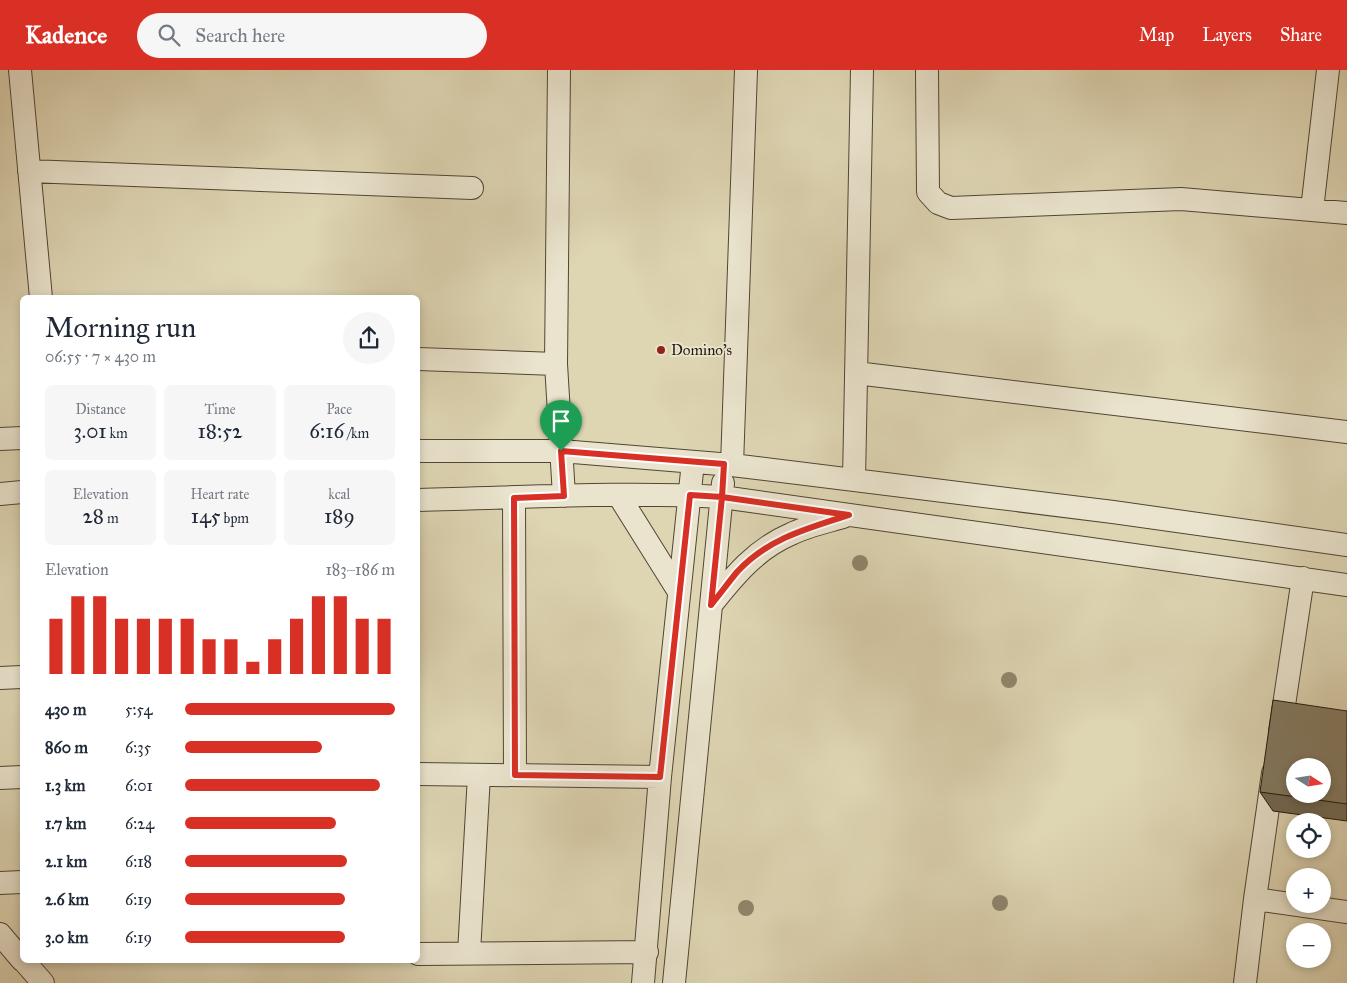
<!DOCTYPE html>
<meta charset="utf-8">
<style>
body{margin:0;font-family:"IM FELL Great Primer",serif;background:#f6f6f7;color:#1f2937;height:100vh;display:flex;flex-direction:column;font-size:19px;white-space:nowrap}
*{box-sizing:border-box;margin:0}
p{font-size:16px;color:#747a83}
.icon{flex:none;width:28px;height:28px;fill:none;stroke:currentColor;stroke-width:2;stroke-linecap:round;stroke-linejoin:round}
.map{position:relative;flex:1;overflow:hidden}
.sheet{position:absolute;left:20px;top:225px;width:400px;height:668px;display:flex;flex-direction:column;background:#fff;border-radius:8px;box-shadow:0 2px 8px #0003}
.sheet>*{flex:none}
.needle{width:32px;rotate:102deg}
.fabs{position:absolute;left:1286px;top:688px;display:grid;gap:10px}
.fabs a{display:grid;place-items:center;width:45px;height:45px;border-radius:50%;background:#fff;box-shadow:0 2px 8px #0003;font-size:25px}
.pin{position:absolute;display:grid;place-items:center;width:42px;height:42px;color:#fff;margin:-51px -21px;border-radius:50% 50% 50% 0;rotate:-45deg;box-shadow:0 0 5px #0007}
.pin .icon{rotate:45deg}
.round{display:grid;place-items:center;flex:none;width:52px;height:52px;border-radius:26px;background:#f6f6f7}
.headline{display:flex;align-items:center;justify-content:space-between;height:85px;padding:0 25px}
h1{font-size:28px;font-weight:600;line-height:38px}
.metrics{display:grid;grid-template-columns:repeat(3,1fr);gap:8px;height:85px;padding:5px 25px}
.metrics div{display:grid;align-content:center;border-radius:8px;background:#f6f6f7;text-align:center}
.metrics b{font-size:21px;font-weight:600}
.metrics small{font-size:14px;font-weight:400}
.metrics p{font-size:14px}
.chart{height:140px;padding:10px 25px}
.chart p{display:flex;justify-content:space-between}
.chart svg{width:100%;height:90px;margin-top:5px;stroke:#d93025;stroke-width:6}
ul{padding:0 25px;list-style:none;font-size:16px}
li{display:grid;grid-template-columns:80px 60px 1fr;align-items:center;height:38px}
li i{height:12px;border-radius:6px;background:#d93025}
header{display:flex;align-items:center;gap:30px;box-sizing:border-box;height:70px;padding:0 25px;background:#d93025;color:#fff}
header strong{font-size:24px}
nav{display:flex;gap:28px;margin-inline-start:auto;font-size:18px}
.search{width:350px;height:45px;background:#f6f6f7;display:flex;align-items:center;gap:12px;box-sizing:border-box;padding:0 18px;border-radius:28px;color:#747a83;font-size:19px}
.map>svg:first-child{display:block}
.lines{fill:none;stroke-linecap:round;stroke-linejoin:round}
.minor-casing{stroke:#504633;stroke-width:24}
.minor{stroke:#eae4ce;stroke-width:22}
.tree{fill:#8f866d}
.wall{fill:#716853;stroke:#201608}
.building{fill:#837961;stroke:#201608;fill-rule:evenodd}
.route-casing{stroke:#fff;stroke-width:10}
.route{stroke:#d93025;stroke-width:6}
.poi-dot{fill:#8f2418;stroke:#eae4ce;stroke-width:2}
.labels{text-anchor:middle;stroke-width:4;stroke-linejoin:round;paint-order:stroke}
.poi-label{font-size:15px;fill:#201608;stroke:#eae4ce;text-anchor:start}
</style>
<header>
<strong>Kadence</strong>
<div class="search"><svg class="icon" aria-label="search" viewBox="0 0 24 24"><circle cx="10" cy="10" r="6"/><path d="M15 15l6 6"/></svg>Search here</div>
<nav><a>Map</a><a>Layers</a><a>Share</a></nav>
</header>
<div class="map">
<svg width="1347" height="913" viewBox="0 0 1347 913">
<rect width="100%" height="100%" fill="#ded5b3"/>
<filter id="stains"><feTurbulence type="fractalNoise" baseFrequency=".004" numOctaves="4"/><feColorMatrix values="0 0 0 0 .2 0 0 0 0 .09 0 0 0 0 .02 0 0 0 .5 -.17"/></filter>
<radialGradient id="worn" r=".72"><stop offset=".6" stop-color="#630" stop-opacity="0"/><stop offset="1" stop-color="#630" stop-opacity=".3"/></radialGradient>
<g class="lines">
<defs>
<path id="minor" d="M20,0L41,228
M559,0L556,294L564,426
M927,0L928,122L938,133L951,138L1181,129L1347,143
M29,101L472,118
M1312,140L1328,0
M418,289L556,294
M856,303L1347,362
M0,369L22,368
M418,381H561L732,395L1113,442L1347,475
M732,395L746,0
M854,410L862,0
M0,424L22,422
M619,426L679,522
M514,428L515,705
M418,430C519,428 621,421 722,427L1347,515
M711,535C734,506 756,479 791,464C807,456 826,452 843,447
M0,608L22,607
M1280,662L1303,508
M418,704L660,707
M0,708L22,707
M0,813L22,812
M1255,829L1347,842
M0,864L22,890
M469,883L479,705
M418,884L647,882
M23,890L43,913
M643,913L660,707L693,392
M674,913L723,413
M1245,913L1255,829L1273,703"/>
</defs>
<use href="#minor" class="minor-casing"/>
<use href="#minor" class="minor"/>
</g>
<g class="tree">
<circle cx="860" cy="493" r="8"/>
<circle cx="1009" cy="610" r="8"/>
<circle cx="1000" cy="833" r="8"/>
<circle cx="746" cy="838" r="8"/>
</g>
<path class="wall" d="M1347,641V751L1273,741L1260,722Z"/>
<path class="building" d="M1273,630L1347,641V734L1260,722ZM1295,696H1322V724H1295Z"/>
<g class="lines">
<defs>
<path id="route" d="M561,381L564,426L514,428L515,705L660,707L690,425L722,427L711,535C720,524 728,513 737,502C767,469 808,458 849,445L722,427L724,394L561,381"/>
</defs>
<use href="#route" class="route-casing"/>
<use href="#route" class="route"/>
</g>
<circle class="poi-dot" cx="661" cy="280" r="5"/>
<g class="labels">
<g class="poi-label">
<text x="671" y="285">Domino's</text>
</g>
</g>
<rect width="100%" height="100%" filter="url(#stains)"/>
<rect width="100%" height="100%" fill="url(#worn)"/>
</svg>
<div class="fabs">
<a><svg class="needle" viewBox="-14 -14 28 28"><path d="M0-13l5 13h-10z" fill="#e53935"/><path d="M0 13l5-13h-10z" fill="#747a83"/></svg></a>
<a><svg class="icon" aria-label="locate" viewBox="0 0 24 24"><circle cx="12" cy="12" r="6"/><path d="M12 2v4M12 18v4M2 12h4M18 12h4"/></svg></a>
<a>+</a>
<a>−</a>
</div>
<div class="pin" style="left:561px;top:381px;background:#1e9e55"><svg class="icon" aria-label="arrive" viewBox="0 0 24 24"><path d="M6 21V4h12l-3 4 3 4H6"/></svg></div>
<section class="sheet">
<div class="headline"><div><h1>Morning run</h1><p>06:55 · 7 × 430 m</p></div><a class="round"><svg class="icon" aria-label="share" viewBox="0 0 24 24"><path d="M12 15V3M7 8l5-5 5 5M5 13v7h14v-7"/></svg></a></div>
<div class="metrics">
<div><p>Distance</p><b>3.01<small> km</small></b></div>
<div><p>Time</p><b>18:52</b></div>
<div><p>Pace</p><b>6:16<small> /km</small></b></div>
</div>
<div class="metrics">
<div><p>Elevation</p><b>28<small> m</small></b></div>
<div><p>Heart rate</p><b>145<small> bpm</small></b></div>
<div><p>kcal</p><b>189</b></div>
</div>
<div class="chart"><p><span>Elevation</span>183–186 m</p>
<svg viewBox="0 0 160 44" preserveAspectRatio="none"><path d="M5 44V17M15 44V6M25 44V6M35 44V17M45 44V17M55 44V17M65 44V17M75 44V27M85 44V27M95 44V38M105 44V27M115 44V17M125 44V6M135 44V6M145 44V17M155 44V17"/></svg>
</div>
<ul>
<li><b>430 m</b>5:54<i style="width:100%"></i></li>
<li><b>860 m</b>6:35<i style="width:65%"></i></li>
<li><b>1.3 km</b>6:01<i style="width:93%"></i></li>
<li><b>1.7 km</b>6:24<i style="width:72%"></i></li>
<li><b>2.1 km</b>6:18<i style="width:77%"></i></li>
<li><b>2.6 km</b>6:19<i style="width:76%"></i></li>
<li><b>3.0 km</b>6:19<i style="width:76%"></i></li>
</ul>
</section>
</div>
